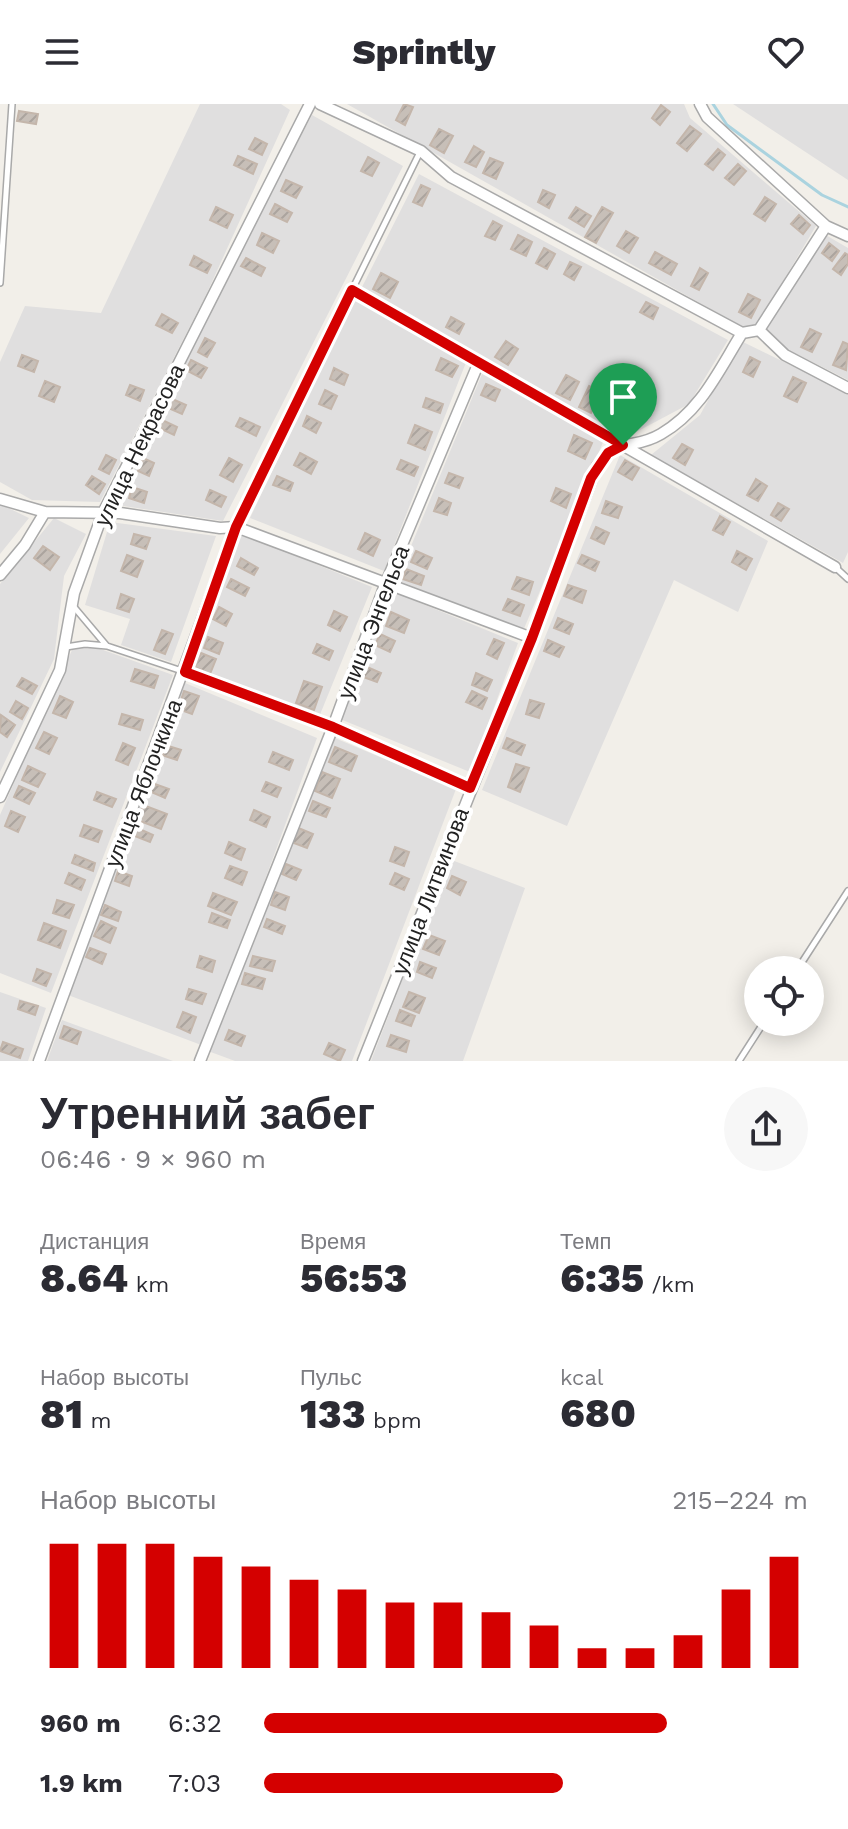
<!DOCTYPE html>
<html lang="ru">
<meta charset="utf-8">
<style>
body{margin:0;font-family:"Work Sans",sans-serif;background:#f7f7f7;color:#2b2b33;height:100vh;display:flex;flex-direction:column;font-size:30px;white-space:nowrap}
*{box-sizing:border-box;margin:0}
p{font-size:26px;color:#7c7c81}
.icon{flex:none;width:44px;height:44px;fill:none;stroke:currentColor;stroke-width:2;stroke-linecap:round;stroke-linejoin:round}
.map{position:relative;height:957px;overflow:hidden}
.panel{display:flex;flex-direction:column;background:#fff;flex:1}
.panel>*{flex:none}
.fabs{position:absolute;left:744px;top:852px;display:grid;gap:16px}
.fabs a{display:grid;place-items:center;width:80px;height:80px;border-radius:50%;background:#fff;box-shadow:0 4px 20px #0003;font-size:40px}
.pin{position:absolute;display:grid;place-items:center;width:68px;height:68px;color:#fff;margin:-82px -34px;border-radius:50% 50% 50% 0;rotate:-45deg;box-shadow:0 0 8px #0007}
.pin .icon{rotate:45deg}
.round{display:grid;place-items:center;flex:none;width:84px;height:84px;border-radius:42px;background:#f7f7f7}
.headline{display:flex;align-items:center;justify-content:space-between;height:136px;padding:0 40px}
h1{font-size:44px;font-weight:800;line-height:60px}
.figures{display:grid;grid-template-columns:repeat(3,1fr);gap:12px;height:136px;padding:8px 40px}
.figures div{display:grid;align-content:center}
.figures b{font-size:40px;font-weight:800}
.figures small{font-size:22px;font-weight:400}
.figures p{font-size:22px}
.chart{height:224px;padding:16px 40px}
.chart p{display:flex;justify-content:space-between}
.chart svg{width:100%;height:144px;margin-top:8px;stroke:#d40000;stroke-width:6}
ul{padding:0 40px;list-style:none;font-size:26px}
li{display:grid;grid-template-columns:128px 96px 1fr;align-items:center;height:60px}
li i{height:20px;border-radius:10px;background:#d40000}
header{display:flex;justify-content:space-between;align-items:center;height:104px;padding:0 40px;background:#fff;font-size:36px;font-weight:800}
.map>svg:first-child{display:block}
.residential{fill:#e0dfdf}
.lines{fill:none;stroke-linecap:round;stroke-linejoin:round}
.stream{stroke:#aad3df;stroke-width:3}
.building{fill:url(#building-hatch);stroke:#c4b6ab;stroke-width:2}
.service-casing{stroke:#a9a9a9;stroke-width:8}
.minor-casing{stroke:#a9a9a9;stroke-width:13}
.service{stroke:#fff;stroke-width:5}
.minor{stroke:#fff;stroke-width:10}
.route-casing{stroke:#fff;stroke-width:16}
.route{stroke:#d40000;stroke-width:10}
.labels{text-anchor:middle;stroke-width:8;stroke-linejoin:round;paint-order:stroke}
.street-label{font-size:22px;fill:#222;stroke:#fff}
</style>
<header><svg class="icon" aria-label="menu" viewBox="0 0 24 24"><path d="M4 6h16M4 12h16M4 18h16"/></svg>Sprintly<svg class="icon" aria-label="heart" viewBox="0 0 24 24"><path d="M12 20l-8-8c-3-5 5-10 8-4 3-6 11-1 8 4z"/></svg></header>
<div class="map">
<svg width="848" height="957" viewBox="0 0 848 957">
<defs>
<pattern id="building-hatch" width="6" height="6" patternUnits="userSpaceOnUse" patternTransform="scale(2)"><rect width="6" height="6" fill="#c7bfb8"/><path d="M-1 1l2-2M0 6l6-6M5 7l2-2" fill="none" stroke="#aba49e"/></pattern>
</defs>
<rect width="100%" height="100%" fill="#f2efe9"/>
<path class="residential" d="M200,0H281L290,6L206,191L100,398L32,396L0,378V258L25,202L101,209Z
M347,0H684L690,14L816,122L758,219L746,225Z
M733,0H848V76Z
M312,11L403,62L223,417L117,401L206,211Z
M419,70L728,236L689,300L625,334L361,185Z
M824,130L848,144V276L785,244L764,223Z
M355,194L467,256L384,467L250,414Z
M741,237L848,289V448L843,459L651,351L700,311Z
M482,270L604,336L523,527L397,476Z
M620,351L768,437L738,508L674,476L567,722L482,686Z
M0,400L29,414L0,450Z
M54,414L86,430L64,472L54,555L0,668V480Z
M110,418L216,432L171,558L121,541L130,515L85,501Z
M240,429L372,483L319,613L190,565Z
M391,487L518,539L470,668L340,615Z
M92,542L173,571L51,889L0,869V711L72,546Z
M185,579L317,634L204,942L68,891Z
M330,632L456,685L352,957H235L208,947Z
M449,755L525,784L463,957H371Z
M0,888L46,904L28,957H0Z
M62,916L173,957H47Z"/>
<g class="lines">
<path class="stream" d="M713,0L727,21L822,91L848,103"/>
</g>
<path class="building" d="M404,0L413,3L405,21L396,16Z
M661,1L670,8L660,21L652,14Z
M19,7L38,10L36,20L17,17Z
M690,22L701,30L687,47L677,39Z
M439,25L453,32L444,49L430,41Z
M255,34L267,40L262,51L249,45Z
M474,42L484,48L476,63L465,58Z
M718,45L725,51L713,66L705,60Z
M238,52L257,60L253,70L234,61Z
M368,53L379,59L372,72L361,67Z
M490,54L503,59L496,75L483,69Z
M738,60L746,67L734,81L725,74Z
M286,76L302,83L296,94L281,87Z
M421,81L430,85L422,102L413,98Z
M543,86L555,91L549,104L538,98Z
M765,93L776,100L765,117L754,110Z
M275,100L292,109L287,118L270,110Z
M216,103L233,111L227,124L210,116Z
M576,103L591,112L584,123L569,114Z
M602,103L613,109L596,139L585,133Z
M799,111L810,121L803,130L791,120Z
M493,117L502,122L495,136L485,132Z
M626,127L638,134L629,149L617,142Z
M262,129L279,137L273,149L257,141Z
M518,131L532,138L526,152L511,145Z
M829,139L839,147L832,157L822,149Z
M544,144L555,150L547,165L536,159Z
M655,148L677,160L671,171L649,159Z
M845,149L848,151V160L841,171L833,165Z
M194,152L211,161L207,169L190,161Z
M246,154L265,164L261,172L241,162Z
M570,158L581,163L574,176L564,170Z
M700,164L708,169L699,186L691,182Z
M381,169L398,178L390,194L373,185Z
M748,190L760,196L751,214L739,208Z
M646,198L658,204L653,215L640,208Z
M162,210L178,219L172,229L156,221Z
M451,213L464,220L459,230L446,223Z
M810,225L821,230L812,248L801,243Z
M205,234L215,239L207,253L198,248Z
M506,237L518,245L508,261L495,253Z
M843,238L848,240L846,266L833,261Z
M22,251L38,257L34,268L18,262Z
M750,253L760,258L753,273L743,268Z
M441,254L458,262L452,273L436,266Z
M191,256L207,264L201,274L186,266Z
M334,264L348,271L344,281L330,275Z
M566,271L579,278L570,296L556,289Z
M793,273L806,279L797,298L784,292Z
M45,277L60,283L54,298L39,292Z
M486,280L500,286L495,297L481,291Z
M130,281L144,286L140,297L126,291Z
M589,282L601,288L591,309L579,303Z
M325,286L337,292L331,305L319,300Z
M170,294L186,301L182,310L166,303Z
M426,294L443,300L440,309L423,303Z
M616,301L628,307L618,326L606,319Z
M307,312L321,319L316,329L303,322Z
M240,314L260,323L256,332L236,322Z
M160,315L177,323L174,331L157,323Z
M415,321L432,328L425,346L408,339Z
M574,331L592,339L585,355L568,347Z
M682,340L693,346L685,361L673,354Z
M300,349L317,358L311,370L294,361Z
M106,351L116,356L109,370L99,365Z
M143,354L154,359L149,372L138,367Z
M229,354L242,361L233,378L220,371Z
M401,356L418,363L414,372L397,365Z
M625,356L639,364L632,376L618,368Z
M449,369L463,374L459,384L445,379Z
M92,372L105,380L99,390L86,381Z
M277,372L293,379L290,387L273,381Z
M756,375L767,382L758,397L747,391Z
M132,383L147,388L144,399L129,394Z
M556,384L571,390L566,404L551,397Z
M210,386L226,393L221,403L206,396Z
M439,394L451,399L447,411L434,407Z
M606,397L622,403L618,414L602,409Z
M778,399L789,405L781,417L771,411Z
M720,412L730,418L723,431L713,426Z
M596,423L609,429L604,440L591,434Z
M365,429L380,436L373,452L358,445Z
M134,430L150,434L146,445L131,440Z
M43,442L59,453L50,466L34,454Z
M416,447L432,454L427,465L411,458Z
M737,447L752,455L746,466L732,458Z
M127,451L143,457L137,473L121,467Z
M582,451L599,458L595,467L578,459Z
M241,454L258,464L254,471L237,462Z
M406,465L424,472L421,481L403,475Z
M517,473L533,478L529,491L512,485Z
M231,475L249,484L245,492L227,483Z
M568,481L586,487L582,499L564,492Z
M121,490L134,495L129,508L117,504Z
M508,495L524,501L520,512L503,506Z
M219,503L232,510L226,522L213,515Z
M334,507L347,513L340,527L328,521Z
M391,508L409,516L404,529L386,522Z
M558,514L573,520L569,530L554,524Z
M162,526L173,530L165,550L154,546Z
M380,530L395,537L390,548L375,541Z
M208,533L223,539L219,550L204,544Z
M494,535L504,539L497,555L487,550Z
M548,536L564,543L559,553L544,547Z
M317,540L333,547L329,556L313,549Z
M201,549L216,555L210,570L195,563Z
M367,563L381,569L377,578L363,573Z
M135,565L158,572L154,584L131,577Z
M476,569L492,576L487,587L472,581Z
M22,574L37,582L32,590L17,582Z
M304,577L322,583L314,606L296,599Z
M184,587L199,592L192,610L178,605Z
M472,587L487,594L482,605L466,598Z
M60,592L73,598L66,614L53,609Z
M530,596L544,600L539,614L526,610Z
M16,597L28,604L22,615L10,608Z
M122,610L143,616L140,626L119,620Z
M1,611L15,621L7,633L0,628Z
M44,628L57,634L49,650L36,644Z
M507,634L525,641L521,651L503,644Z
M123,639L135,644L128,661L116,656Z
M165,641L181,646L177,656L162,651Z
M335,643L357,652L351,667L329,658Z
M273,648L293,656L289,666L269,658Z
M516,660L529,664L520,688L508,683Z
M28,662L45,670L38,683L22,676Z
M322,668L340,675L332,694L315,687Z
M266,678L281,684L277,693L262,687Z
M152,679L169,685L165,694L149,687Z
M19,682L35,689L29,700L14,693Z
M97,688L116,695L112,703L94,696Z
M313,697L330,704L326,713L309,707Z
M143,701L167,710L161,725L137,716Z
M254,706L270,713L266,723L250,716Z
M11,707L25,713L18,728L5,722Z
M84,721L102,727L98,738L80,732Z
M135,723L153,731L150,738L132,731Z
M296,723L313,730L307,744L291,738Z
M229,738L245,745L241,756L225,749Z
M395,743L409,748L404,762L390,757Z
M75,751L95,759L93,767L72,759Z
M286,760L301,766L296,776L282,770Z
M230,762L247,768L242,781L225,774Z
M118,767L132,772L129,782L115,777Z
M69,769L85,776L81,786L65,779Z
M395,769L409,775L404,786L390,780Z
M452,772L466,778L460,791L447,784Z
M275,788L289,793L285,806L271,801Z
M213,789L237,798L231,811L208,802Z
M57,796L74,801L69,814L53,809Z
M105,801L121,808L118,817L101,811Z
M212,809L230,816L227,824L209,818Z
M267,815L285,822L282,830L264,823Z
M101,817L116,824L110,839L94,832Z
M44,819L66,827L60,844L38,836Z
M429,831L445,837L439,851L423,845Z
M90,844L106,850L102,860L86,853Z
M200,852L215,857L212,868L197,863Z
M253,852L275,857L272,867L250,862Z
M420,858L436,864L432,874L417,868Z
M37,865L51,870L46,882L33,877Z
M245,869L265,875L262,885L242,880Z
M189,885L206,890L202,900L186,895Z
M409,888L425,894L419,909L403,903Z
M20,897L38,902L35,911L18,905Z
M400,906L415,912L411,922L396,917Z
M183,908L196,913L190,929L177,923Z
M64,922L81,928L77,940L60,934Z
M229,926L245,932L241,942L225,936Z
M391,931L409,937L406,948L387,942Z
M3,938L23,945L20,954L0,947Z
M329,939L345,946L340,957L324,950Z"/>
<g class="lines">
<defs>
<path id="service" d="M0,179L12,0
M352,186L420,48
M835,463L848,475
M74,503L106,541
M66,543L85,540L107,542L185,568L333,623L470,684
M797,866L848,787
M739,957L764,918"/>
<path id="minor" d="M320,0L421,47L451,73L742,229L759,226L785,251L848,284
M700,0L707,13L826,122L848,132
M759,226L826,122
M0,395L45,408L120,409L220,424L236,423L532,534
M0,471L25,441L45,408
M0,693L60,566L74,489L103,409L310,0
M39,957L236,423L352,186L835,463
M200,957L333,623L385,481L479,258
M363,957L532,534L597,362C622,331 632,347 661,330C701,307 719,266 742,229"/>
</defs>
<use href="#service" class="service-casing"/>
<use href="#minor" class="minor-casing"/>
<use href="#service" class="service"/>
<use href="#minor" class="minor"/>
</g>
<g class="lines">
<defs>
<path id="route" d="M352,186L623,341L608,349L591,374L532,534L470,684L333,623L185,568L236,423Z"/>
</defs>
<use href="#route" class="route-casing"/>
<use href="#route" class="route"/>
</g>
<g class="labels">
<g class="street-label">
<text transform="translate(139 341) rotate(-64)" y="8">улица Некрасова</text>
<text transform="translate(373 518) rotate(-69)" y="8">улица Энгельса</text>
<text transform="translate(143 679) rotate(-69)" y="8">улица Яблочкина</text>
<text transform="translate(430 787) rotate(-69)" y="8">улица Литвинова</text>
</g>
</g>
</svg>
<div class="fabs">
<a><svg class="icon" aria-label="locate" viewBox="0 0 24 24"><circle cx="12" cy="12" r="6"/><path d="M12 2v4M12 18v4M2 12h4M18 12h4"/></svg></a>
</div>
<div class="pin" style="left:623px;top:341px;background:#1e9e55"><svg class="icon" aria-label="arrive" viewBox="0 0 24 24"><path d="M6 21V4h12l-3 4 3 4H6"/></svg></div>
</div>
<section class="panel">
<div class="headline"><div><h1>Утренний забег</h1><p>06:46 · 9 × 960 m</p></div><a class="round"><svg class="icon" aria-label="share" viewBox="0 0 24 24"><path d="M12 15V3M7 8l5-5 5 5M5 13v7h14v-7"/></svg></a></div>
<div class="figures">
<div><p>Дистанция</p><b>8.64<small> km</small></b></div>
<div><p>Время</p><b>56:53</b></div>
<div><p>Темп</p><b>6:35<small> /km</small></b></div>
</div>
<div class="figures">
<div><p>Набор высоты</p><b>81<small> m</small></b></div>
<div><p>Пульс</p><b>133<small> bpm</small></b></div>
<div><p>kcal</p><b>680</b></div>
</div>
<div class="chart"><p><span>Набор высоты</span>215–224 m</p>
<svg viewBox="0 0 160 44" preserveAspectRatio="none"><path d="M5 44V6M15 44V6M25 44V6M35 44V10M45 44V13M55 44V17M65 44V20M75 44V24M85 44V24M95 44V27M105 44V31M115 44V38M125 44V38M135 44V34M145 44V20M155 44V10"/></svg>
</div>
<ul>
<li><b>960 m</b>6:32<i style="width:74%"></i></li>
<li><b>1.9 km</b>7:03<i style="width:55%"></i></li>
</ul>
</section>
